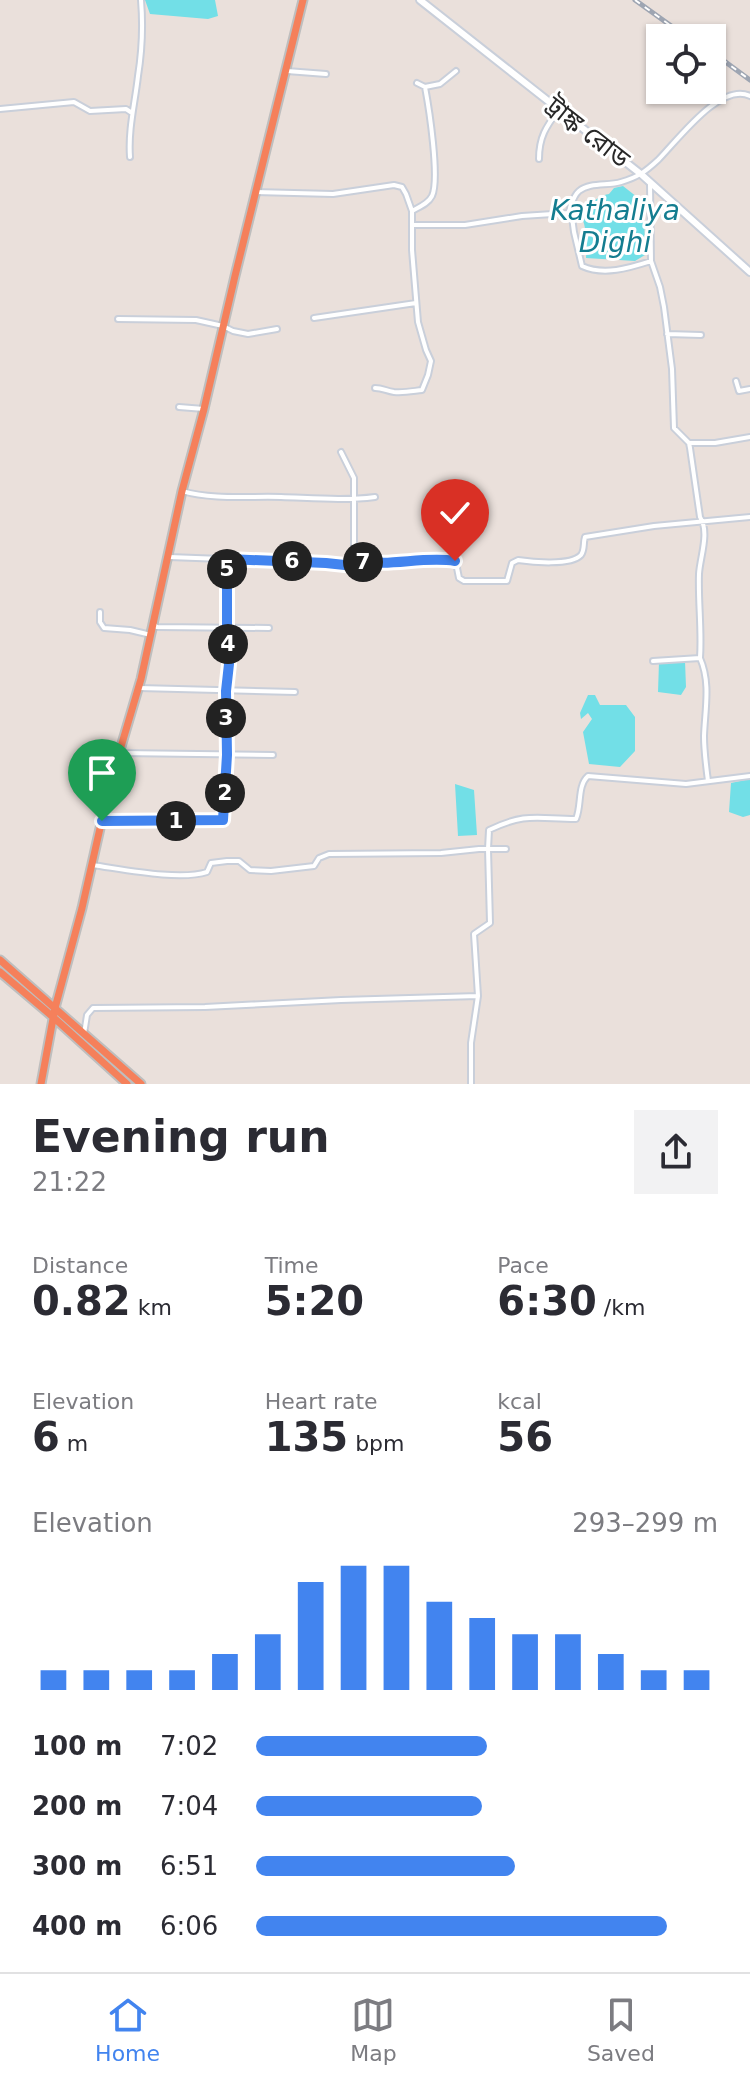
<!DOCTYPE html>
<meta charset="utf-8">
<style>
body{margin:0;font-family:"DejaVu Sans","Noto Sans Bengali",sans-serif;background:#f2f2f3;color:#2b2b33;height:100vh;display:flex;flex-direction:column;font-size:30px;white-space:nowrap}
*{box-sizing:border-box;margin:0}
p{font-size:26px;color:#7c7c81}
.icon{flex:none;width:44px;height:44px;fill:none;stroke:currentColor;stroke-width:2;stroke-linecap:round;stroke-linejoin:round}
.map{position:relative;height:1084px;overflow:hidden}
.panel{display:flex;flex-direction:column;background:#fff;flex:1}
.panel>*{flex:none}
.buttons{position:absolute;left:646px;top:24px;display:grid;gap:16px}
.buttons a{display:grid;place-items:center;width:80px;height:80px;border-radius:0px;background:#fff;box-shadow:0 2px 6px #0004;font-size:40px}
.pin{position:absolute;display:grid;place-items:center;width:68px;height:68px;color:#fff;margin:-82px -34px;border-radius:50% 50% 50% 0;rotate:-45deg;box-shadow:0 0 8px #0007}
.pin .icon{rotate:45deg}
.km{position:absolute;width:40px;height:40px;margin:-20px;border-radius:50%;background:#222;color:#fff;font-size:22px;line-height:40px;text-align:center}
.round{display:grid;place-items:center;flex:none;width:84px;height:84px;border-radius:0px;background:#f2f2f3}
.head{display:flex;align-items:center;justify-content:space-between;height:136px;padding:0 32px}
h1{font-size:44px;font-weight:700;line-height:60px}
.figures{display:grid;grid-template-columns:repeat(3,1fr);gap:12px;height:136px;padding:8px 32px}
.figures div{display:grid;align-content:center}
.figures b{font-size:40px;font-weight:700}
.figures small{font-size:22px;font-weight:400}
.figures p{font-size:22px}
.chart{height:224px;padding:16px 32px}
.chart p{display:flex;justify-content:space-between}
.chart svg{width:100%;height:144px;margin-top:8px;stroke:#4284ef;stroke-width:6}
ul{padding:0 32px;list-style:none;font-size:26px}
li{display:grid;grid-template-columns:128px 96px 1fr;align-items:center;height:60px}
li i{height:20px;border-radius:10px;background:#4284ef}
.menu{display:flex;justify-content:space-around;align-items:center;height:112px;border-top:2px solid #e1e1e2;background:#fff;font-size:22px;color:#7c7c81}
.menu a{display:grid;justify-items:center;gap:4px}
.menu .active{color:#4284ef}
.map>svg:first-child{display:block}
.water{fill:#72dfe7}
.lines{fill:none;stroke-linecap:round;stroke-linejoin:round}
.street-casing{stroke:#c9cfda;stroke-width:8}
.secondary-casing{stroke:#c9cfda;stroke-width:10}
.highway-casing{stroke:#bebebe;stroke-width:11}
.street{stroke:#fff;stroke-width:4}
.secondary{stroke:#fff;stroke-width:6}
.highway{stroke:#f5805b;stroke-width:7}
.rail-casing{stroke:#9ea5b2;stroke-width:5}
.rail{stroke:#fff;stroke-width:2;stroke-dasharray:6;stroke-linecap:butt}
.route-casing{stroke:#fff;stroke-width:16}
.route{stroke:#4284ef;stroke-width:10}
.labels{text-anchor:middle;stroke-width:6;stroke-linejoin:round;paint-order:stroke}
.street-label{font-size:26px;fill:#282828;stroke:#fff}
.water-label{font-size:28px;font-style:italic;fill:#147d90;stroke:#fff}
</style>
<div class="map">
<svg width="750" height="1084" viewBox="0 0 750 1084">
<rect width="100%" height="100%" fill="#eae0db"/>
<path class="water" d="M145,0H215L218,16L208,19L150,14Z
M623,186L637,197L644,207L645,255L635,261L586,258C587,243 587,227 580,213C593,204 594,197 609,194L614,188Z
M685,661L686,687L681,695L658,692L659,662Z
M588,695H595L600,705H626L635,717V751L620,767L589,764L583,732L592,719L588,713L581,719L580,713Z
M750,779V815L743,817L729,812L731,783Z
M455,784L474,790L477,835L458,836Z"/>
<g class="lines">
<defs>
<path id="street" d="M287,71L326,74
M425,87L440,84L456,71
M0,109L74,102L90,111L126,109L132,113
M130,157C128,129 135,103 138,76C142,51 143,24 141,0
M539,159C539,137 546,127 559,109
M650,184L651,261L660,287L664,307L672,369L674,428L689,443L690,448L700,517C710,532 700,557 699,574C698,602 702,630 700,658C711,683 705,709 704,736C704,751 706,766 708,781
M255,192L333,194L394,185L402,187L406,194L412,211V250L418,322L426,350L431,361L428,375L422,390C413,391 404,393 394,392C386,391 383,388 375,388
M571,210L574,232L582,266C604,276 629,268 651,261
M412,211C419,207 428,204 432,196C440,179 429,108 425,87L417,83
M412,225H465L522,216L568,213C572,206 572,197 579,191C590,182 608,186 621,182C638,177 645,172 658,160C677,141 721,81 750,96
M314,318L416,303
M118,319L196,320L223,326L233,331L248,334L277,329
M667,334L701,335
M736,381L739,391L750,389
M179,407L204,409
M689,443H715L750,437
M341,452L354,478V552L357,561L368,563L451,560L456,563L459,578L464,581H507L512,563L518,560C531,562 571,566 581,555C585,550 583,543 585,537L654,526L750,517
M182,491C213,500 249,496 281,497C312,498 344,501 375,497
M169,557L326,563L354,566L358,562
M100,612V622L104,628L130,630L151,635
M154,625L157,627L269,628
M653,661L700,658
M139,688L295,692
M120,753L273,755
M102,821L223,820L227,755L226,691L229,664L227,628V559
M92,865C122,869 179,881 207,872L211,863L227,861H239L250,870L271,871L314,866L319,858L329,854L441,853L479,849H506
M84,1034L87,1015L93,1008L205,1007L341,1000L478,996
M471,1084V1043L478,996L474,934L490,923L488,849L489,830C526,812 538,819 576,819C582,805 577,786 588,776L686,784L750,776"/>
<path id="secondary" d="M420,0L642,175L750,272"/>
<path id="highway" d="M0,960L141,1084
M0,972L53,1017L127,1084
M41,1084L55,1008L82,908L110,784L141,679L182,491L204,409L235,276L303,0"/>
</defs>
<use href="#street" class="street-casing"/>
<use href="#secondary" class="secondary-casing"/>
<use href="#highway" class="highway-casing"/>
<use href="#street" class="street"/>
<use href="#secondary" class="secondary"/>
<use href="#highway" class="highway"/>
<defs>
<path id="rail" d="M635,0L688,38
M712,52L750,80"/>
</defs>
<use href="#rail" class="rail-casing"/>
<use href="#rail" class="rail"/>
</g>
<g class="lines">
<defs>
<path id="route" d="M102,821L223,820L227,755L226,691L229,664L227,628V559L326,563L354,566L358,561C390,567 423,556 455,561"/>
</defs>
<use href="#route" class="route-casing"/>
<use href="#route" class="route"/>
</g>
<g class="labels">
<g class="street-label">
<text transform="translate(588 132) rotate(38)" y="9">ট্রাঙ্ক রোড</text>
</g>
<g class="water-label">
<text x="615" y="220">Kathaliya<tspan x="615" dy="32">Dighi</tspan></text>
</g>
</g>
</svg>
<div class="buttons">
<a><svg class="icon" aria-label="locate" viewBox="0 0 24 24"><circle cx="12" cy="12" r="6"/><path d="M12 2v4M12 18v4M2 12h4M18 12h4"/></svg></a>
</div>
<div class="pin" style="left:102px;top:821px;background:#1e9e55"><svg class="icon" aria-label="arrive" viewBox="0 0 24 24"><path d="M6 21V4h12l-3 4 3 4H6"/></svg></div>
<div class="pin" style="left:455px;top:561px;background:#d93025"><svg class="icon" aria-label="check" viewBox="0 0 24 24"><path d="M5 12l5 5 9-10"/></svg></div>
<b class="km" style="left:176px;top:821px">1</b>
<b class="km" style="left:225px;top:793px">2</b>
<b class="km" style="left:226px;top:718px">3</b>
<b class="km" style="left:228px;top:644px">4</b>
<b class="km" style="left:227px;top:569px">5</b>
<b class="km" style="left:292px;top:561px">6</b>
<b class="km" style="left:363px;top:562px">7</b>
</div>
<section class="panel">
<div class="head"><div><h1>Evening run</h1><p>21:22</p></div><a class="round"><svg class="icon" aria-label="share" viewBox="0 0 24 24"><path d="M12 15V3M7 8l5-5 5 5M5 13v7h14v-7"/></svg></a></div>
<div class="figures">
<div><p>Distance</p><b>0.82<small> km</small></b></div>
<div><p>Time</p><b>5:20</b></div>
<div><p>Pace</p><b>6:30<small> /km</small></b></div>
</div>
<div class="figures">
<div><p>Elevation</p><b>6<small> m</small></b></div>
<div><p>Heart rate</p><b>135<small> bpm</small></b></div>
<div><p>kcal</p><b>56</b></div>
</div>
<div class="chart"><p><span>Elevation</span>293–299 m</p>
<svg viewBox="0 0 160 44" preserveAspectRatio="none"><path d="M5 44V38M15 44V38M25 44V38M35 44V38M45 44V33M55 44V27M65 44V11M75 44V6M85 44V6M95 44V17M105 44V22M115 44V27M125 44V27M135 44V33M145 44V38M155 44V38"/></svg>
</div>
<ul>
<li><b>100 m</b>7:02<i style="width:50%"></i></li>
<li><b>200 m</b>7:04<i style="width:49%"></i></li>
<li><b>300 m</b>6:51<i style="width:56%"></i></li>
<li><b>400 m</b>6:06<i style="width:89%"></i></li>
</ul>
</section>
<nav class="menu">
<a class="active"><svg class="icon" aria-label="home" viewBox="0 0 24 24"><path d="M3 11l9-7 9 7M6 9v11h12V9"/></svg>Home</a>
<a><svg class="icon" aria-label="map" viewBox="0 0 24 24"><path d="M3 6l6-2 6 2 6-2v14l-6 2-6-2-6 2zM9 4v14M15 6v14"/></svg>Map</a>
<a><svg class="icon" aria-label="saved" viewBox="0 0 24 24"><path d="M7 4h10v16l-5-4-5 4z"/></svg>Saved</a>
</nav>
